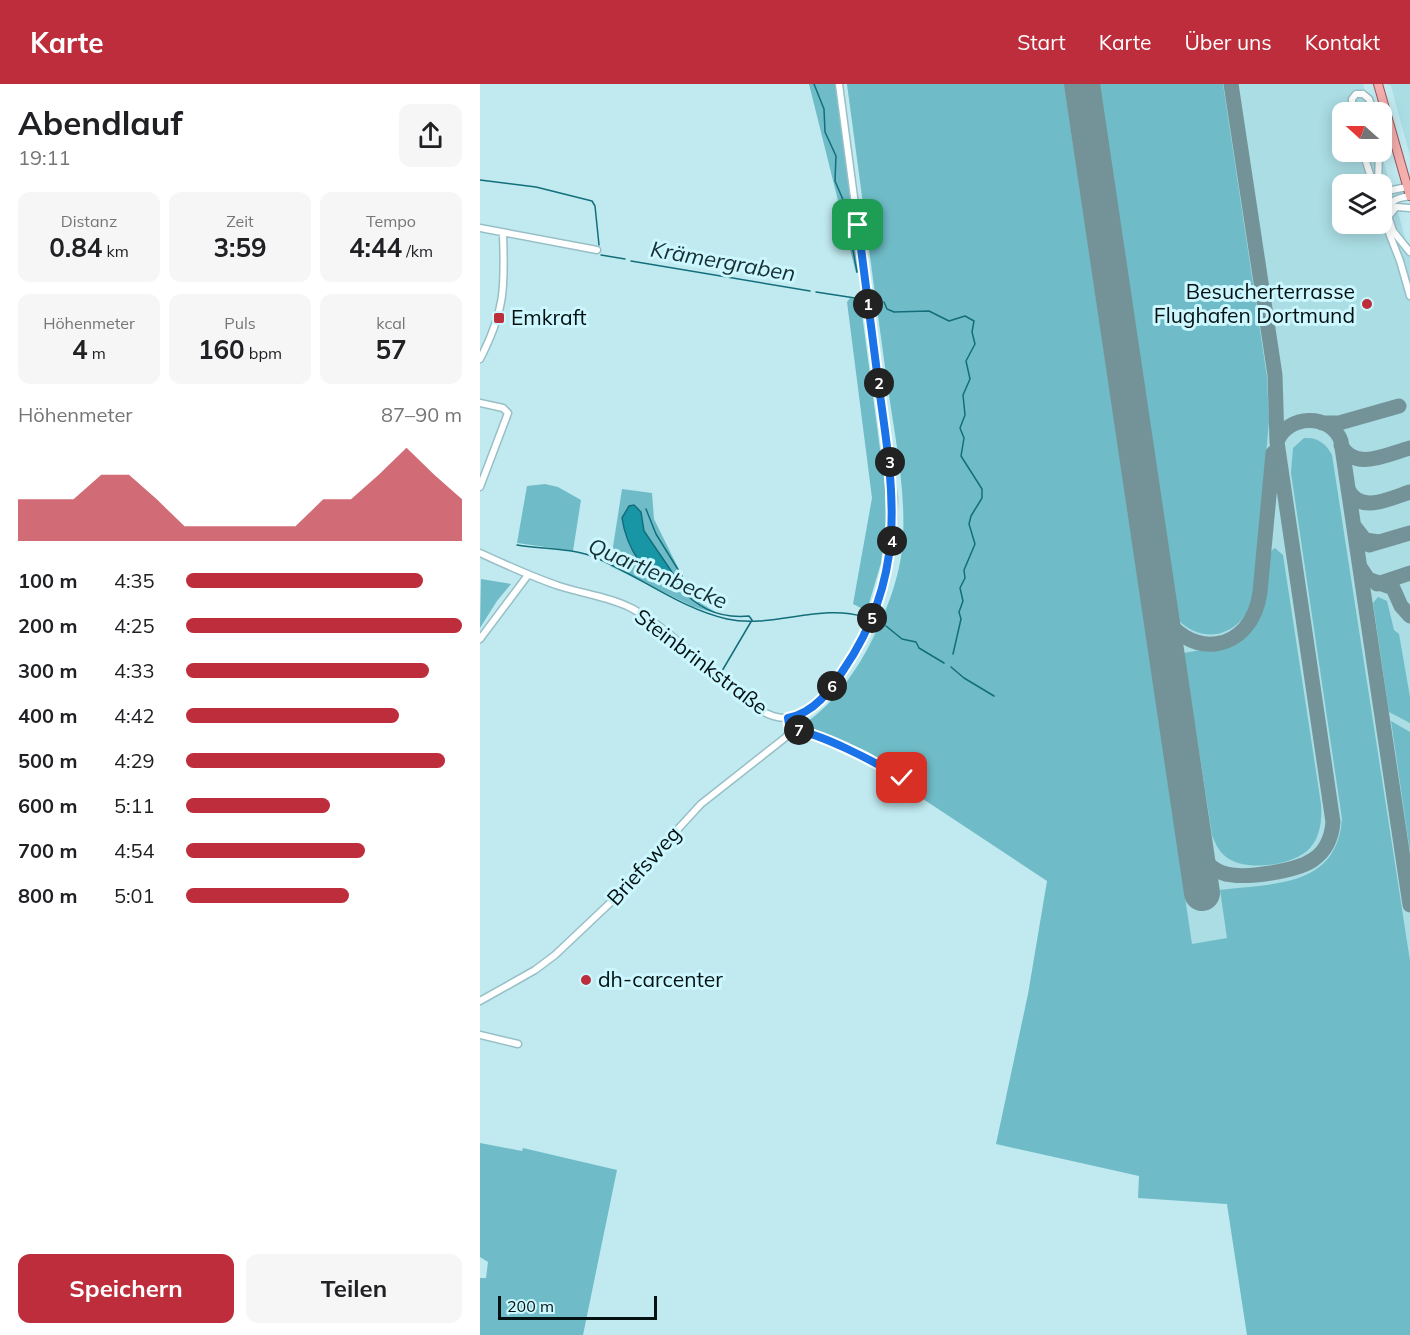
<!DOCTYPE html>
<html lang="de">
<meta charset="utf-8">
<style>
body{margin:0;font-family:Mulish,sans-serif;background:#f6f6f6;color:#202124;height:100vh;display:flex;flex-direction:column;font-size:22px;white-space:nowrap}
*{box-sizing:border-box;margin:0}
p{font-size:20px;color:#757577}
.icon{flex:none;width:33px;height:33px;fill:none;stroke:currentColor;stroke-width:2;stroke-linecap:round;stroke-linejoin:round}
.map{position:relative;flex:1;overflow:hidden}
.side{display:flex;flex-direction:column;background:#fff;width:480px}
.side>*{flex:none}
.needle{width:39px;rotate:291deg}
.buttons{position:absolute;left:852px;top:18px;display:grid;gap:12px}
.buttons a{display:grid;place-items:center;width:60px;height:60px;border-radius:12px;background:#fff;box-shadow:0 3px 15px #0003;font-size:30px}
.scale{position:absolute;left:18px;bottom:15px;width:159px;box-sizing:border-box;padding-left:6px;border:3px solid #031113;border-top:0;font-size:16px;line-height:21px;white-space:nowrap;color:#031113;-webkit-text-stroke:4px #cdf7fe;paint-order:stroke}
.pin{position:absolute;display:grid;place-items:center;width:51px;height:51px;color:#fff;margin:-26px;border-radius:12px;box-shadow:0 3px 9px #0006}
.km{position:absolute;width:30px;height:30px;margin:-15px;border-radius:50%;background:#222;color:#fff;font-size:16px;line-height:30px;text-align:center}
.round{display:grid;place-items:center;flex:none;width:63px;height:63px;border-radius:12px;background:#f6f6f6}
.overview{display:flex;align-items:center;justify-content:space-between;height:102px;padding:0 18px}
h1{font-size:33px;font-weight:700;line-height:45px}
.stats{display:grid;grid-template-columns:repeat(3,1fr);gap:9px;height:102px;padding:6px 18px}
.stats div{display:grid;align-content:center;border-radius:12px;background:#f6f6f6;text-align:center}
.stats b{font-size:26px;font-weight:700}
.stats small{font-size:16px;font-weight:400}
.stats p{font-size:16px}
.chart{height:168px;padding:12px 18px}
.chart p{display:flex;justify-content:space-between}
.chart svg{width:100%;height:108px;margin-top:6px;fill:#be2d3b;opacity:.7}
.primary-button{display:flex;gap:12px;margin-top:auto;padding:12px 18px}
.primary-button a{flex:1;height:69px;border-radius:12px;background:#be2d3b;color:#fff;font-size:24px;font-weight:700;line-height:69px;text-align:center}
.primary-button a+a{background:#f6f6f6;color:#202124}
ul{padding:0 18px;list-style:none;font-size:20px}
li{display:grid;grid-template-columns:96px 72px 1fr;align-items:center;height:45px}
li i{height:15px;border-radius:8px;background:#be2d3b}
header{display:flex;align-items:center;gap:36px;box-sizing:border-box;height:84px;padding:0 30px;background:#be2d3b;color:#fff}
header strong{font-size:28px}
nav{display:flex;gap:33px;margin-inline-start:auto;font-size:21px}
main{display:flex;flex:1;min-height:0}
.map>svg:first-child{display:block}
.built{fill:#aadde4;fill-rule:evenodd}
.green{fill:#6fbcc8}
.water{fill:#1896a6;stroke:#126e7a;stroke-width:1.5}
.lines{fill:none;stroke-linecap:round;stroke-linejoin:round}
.stream{stroke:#126e7a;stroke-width:1.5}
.taxiway{stroke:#749398;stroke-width:15}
.runway{stroke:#749398;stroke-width:36}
.minor-casing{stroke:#97bfc6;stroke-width:9}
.major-casing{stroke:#9a5455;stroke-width:10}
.minor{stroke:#fff;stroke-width:6}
.major{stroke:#f4aeae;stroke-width:8}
.route-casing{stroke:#fff;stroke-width:12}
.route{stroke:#1a73e8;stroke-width:8}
.poi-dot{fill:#be2d3b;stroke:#cdf7fe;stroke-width:2}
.labels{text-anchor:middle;stroke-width:6;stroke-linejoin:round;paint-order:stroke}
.poi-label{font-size:21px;fill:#031113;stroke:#cdf7fe;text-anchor:start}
.street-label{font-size:21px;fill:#031113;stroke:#cdf7fe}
.water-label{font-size:22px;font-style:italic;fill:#162f33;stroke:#cdf7fe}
</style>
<header>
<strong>Karte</strong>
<nav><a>Start</a><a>Karte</a><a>Über uns</a><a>Kontakt</a></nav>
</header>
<main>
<section class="side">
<div class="overview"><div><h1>Abendlauf</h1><p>19:11</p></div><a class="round"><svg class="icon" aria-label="share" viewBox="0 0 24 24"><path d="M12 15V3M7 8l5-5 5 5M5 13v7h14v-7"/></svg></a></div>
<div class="stats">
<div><p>Distanz</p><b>0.84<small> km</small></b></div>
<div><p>Zeit</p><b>3:59</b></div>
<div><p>Tempo</p><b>4:44<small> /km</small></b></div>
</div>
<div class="stats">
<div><p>Höhenmeter</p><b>4<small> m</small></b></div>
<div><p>Puls</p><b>160<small> bpm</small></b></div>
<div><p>kcal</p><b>57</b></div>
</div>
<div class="chart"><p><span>Höhenmeter</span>87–90 m</p>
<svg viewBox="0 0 160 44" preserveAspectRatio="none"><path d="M0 44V27L10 27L20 27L30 17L40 17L50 27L60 38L70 38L80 38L90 38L100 38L110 27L120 27L130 17L140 6L150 17L160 27V44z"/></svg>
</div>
<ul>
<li><b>100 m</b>4:35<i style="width:86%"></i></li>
<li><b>200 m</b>4:25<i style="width:100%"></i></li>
<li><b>300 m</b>4:33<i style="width:88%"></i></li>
<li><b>400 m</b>4:42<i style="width:77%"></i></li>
<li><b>500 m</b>4:29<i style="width:94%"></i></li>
<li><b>600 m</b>5:11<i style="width:52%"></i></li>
<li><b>700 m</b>4:54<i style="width:65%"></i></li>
<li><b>800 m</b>5:01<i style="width:59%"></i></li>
</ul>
<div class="primary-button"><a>Speichern</a><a>Teilen</a></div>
</section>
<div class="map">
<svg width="930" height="1251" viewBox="0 0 930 1251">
<rect width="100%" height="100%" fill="#c0eaf0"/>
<path class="built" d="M367,0H883L891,28H862V68H901L930,171V1151L767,1251L747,1120L659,1113L663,1081L573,801L454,693L370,602L417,499L428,430L420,358L395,213ZM862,100H902V140H862Z
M907,0H930V72L911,2Z"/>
<path class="green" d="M329,0H356L381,188L376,189Z
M367,0H584L712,860L747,854L740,806C793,799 857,804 862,735L811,389L813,364L824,354C837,353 846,359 852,371L930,877V1251H767L747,1120L658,1114L659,1092L516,1060L548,910L567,797L437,711L443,699L382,665L322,641C374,610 420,515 423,455C426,398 412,339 405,283C392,189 380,95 367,0Z
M619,0H743L787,293L789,337L773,516C761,550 726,563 698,536Z
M370,214L380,215L405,402L406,438L401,479L388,523L383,525L373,520L392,414L367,218Z
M65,400L78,403L101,416L93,467L37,459L47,402Z
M142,405L172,409L174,435L213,514L238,530L214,523L130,482Z
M795,464L803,471L841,720C842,734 841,752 830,764C815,781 771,787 751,776C741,771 736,762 732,751L704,569C723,565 746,565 763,553C793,532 779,472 795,464Z
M1,495L31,500L17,517L0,544Z
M898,513L907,517L914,546L919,550L930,613V639L909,628L893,519Z
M911,637L930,648V768Z
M0,1059L42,1067L43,1064L137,1086L103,1251H0V1194H6L8,1178L0,1173Z"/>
<path class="water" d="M154,421L161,428L164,447L194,491L193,501C164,496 146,461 142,434L149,422Z"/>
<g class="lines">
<path class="stream" d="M334,0L344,25L345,48L356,72L355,97L364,118L377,188
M0,96L56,103L112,117L115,122L119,161
M121,171L145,175
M151,177L330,207
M336,208L375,214
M404,218L407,225L414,228L449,227L469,237L485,232L494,237L492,248L495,260L486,277L490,295L483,311L485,331L480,344L484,354L481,372L502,405V414L491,432L489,440L495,460L484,486L485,494L480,504L483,517L479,528L481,535L473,570
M166,425L176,450L202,492
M37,461C61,465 92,464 114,473C160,492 199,524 247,535C291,545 341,519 384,533
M194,500C217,522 235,535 269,532L272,536L242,587
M399,538L402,540
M406,542L422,555L436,558L439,564L464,579
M471,583L484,594L514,612"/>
<path class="taxiway" d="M842,339H859L919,322
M797,358C807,330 851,329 861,357L930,821
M861,361C874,388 908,370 930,364
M868,405C879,431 911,414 930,408
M874,442L885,456L899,458
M889,461L930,449
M880,483L888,495L913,504L921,522L930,532
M897,500L930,489
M679,523C706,579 772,570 780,508L793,369
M714,752C724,795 754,795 791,789C823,784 850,776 853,738L797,358L795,291L751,0"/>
<path class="runway" d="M602,0L722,809"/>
<defs>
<path id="minor" d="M883,10L889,15L894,28
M872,28V15L876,10H883
M883,68L893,100
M898,100L899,68
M902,102L912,106L927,103
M902,113L913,147L930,168
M908,129C908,116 918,114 930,112
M902,131L920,177L930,212
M909,132L916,123L930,124
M0,144L117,166
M0,275C25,227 25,203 23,150
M0,319L23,324L28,329L0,403
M0,469C26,481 52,493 79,502C103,510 131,513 153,525C187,544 216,574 245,599C259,611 275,626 293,632C346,650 395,535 405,496C412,470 413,442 414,415L359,0
M0,555L48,491
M310,647C335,642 417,690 440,706
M0,917L55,886L75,871L130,819L221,720L306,653L310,647L308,634
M0,951L38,960"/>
<path id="major" d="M898,0L930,112"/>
</defs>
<use href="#minor" class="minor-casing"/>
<use href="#major" class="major-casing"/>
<use href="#minor" class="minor"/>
<use href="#major" class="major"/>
</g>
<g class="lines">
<defs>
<path id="route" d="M378,141C385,196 392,250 399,304C414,409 428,491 364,585C350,607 334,629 308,634L310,647C331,643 402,682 422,694"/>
</defs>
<use href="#route" class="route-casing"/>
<use href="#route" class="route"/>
</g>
<g class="poi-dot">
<circle cx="887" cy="220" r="6"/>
<rect x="13" y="228" width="12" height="12" rx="3"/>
<circle cx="106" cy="896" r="6"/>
</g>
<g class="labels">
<g class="poi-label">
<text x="875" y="215" text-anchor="end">Besucherterrasse<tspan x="875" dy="24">Flughafen Dortmund</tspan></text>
<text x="31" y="241">Emkraft</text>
<text x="118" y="903">dh-carcenter</text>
</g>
<g class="street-label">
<text transform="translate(221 578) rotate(37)" y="7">Steinbrinkstraße</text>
<text transform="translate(164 782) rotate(-48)" y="7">Briefsweg</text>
</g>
<g class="water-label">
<text transform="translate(243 177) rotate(10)" y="8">Krämergraben</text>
<text transform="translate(178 489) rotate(23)" y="8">Quartlenbecke</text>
</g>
</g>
</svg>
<div class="buttons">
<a><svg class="needle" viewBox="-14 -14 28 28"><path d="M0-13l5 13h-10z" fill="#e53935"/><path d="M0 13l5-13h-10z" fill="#757577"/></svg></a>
<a><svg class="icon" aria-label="layers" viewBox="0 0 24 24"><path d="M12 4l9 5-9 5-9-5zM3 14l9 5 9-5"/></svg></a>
</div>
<div class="scale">200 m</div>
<div class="pin" style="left:378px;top:141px;background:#1e9e55"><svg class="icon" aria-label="arrive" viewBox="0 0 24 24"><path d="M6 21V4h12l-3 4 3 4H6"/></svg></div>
<div class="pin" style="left:422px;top:694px;background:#d93025"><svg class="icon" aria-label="check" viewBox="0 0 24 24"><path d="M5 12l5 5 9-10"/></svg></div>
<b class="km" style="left:388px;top:220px">1</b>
<b class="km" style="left:399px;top:299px">2</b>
<b class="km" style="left:410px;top:378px">3</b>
<b class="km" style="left:412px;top:457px">4</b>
<b class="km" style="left:392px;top:534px">5</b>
<b class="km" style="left:352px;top:602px">6</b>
<b class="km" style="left:319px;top:646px">7</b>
</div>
</main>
